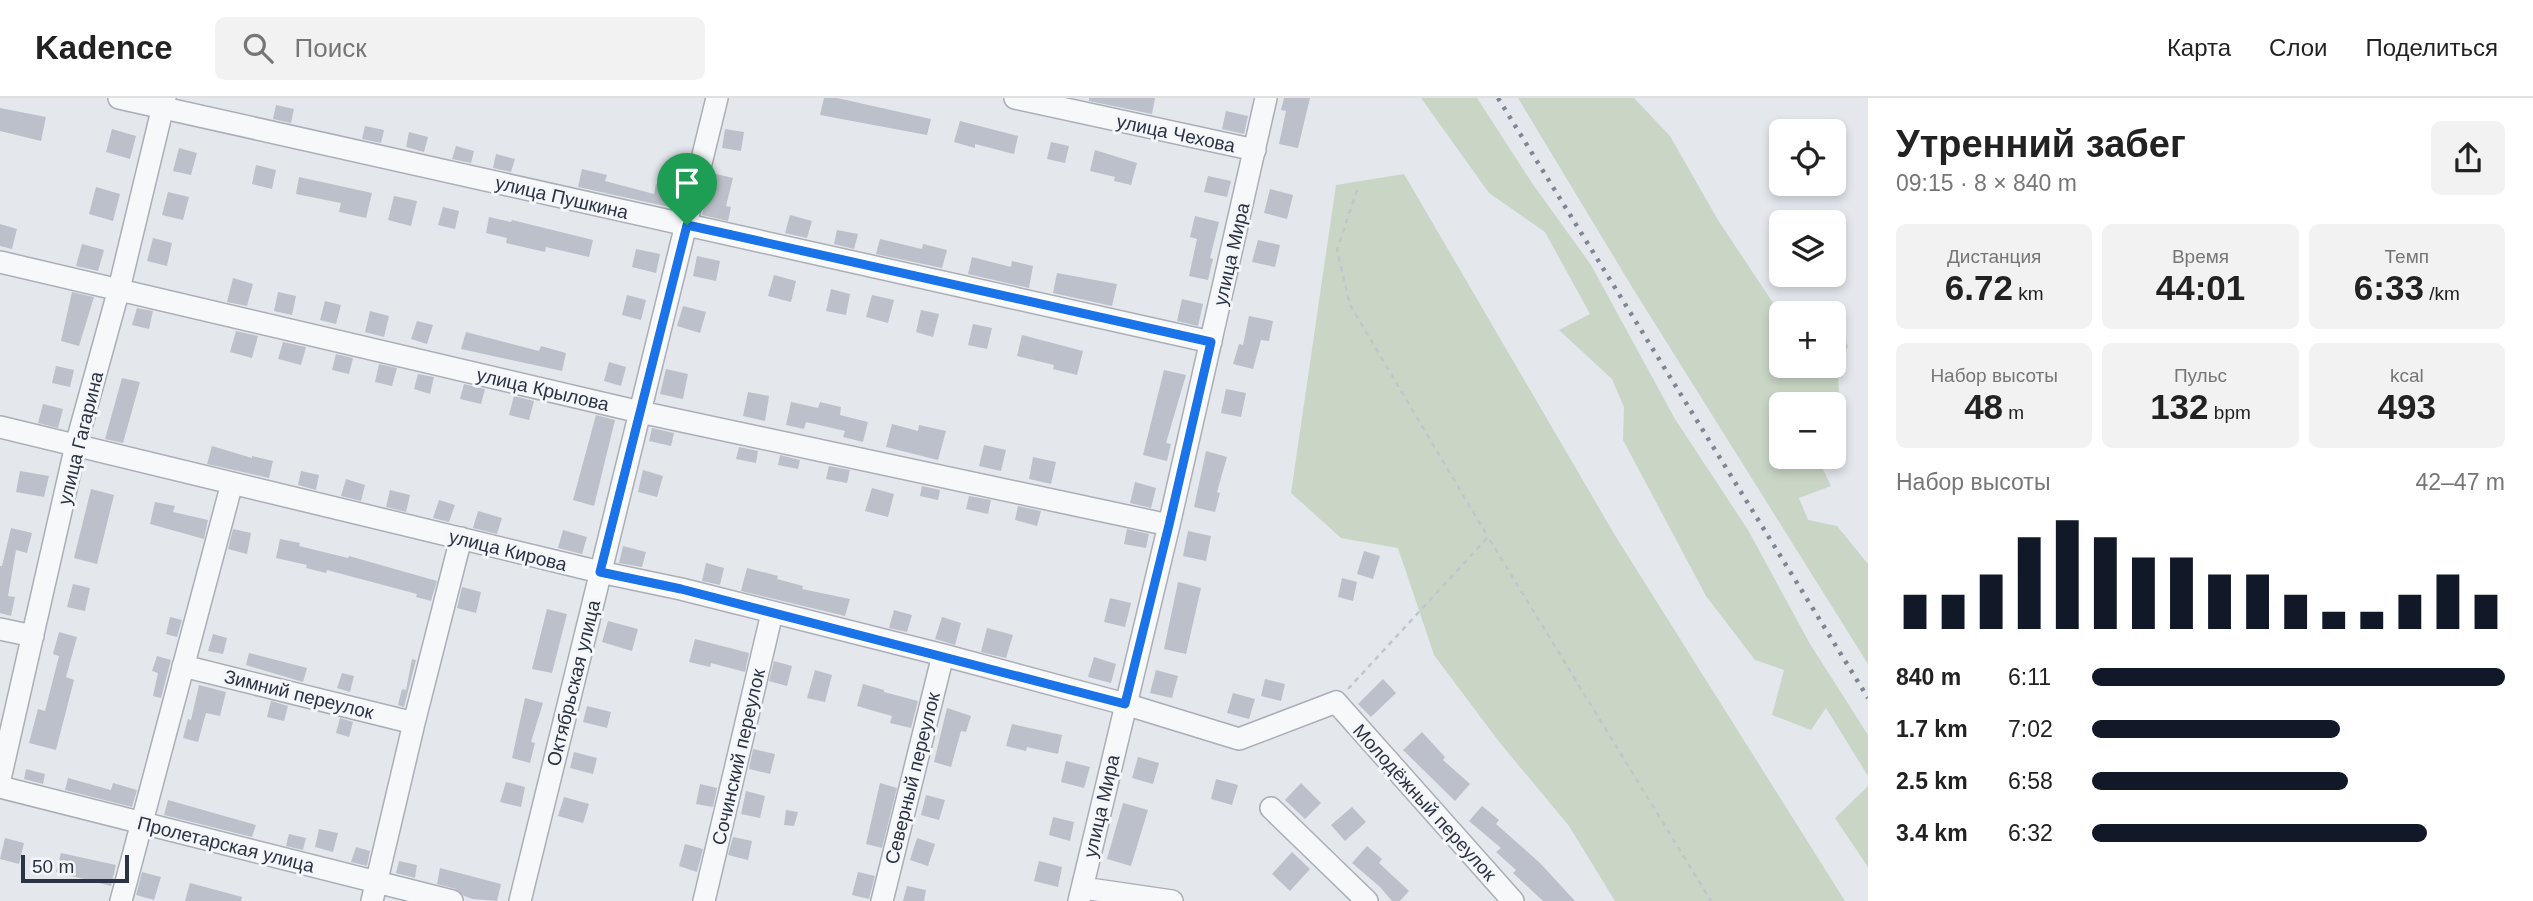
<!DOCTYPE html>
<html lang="ru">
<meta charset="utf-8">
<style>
body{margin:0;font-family:Helvetica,sans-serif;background:#f2f2f2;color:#222;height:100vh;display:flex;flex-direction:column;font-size:26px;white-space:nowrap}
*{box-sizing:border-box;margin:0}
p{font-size:23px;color:#767676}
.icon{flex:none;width:38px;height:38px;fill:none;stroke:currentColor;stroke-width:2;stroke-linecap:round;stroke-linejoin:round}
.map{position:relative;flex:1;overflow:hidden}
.side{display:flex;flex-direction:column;background:#fff;width:665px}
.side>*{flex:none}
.tools{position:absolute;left:1769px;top:21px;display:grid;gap:14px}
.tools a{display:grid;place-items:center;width:77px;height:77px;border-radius:10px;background:#fff;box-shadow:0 4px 10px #0003;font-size:35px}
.scale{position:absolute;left:21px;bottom:18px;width:108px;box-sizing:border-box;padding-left:7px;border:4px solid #2b3445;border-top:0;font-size:19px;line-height:24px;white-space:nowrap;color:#2b3445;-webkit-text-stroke:5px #f4f6f9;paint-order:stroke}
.pin{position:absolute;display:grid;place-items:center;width:60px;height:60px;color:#fff;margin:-72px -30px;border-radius:50% 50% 50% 0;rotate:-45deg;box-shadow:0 0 7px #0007}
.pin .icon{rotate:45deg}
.round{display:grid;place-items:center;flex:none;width:74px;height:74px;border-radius:10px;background:#f2f2f2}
.headline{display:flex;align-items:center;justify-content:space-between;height:119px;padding:0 28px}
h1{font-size:38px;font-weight:700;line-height:52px}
.stats{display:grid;grid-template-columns:repeat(3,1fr);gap:10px;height:119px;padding:7px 28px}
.stats div{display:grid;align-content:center;border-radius:10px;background:#f2f2f2;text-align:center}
.stats b{font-size:35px;font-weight:700}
.stats small{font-size:19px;font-weight:400}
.stats p{font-size:19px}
.chart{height:196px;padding:14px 28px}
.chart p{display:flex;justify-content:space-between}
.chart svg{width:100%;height:126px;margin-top:7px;stroke:#111827;stroke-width:6}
ul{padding:0 28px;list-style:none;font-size:23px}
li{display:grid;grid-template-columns:112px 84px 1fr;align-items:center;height:52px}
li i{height:18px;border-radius:9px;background:#111827}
header{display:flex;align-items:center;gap:42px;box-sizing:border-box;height:98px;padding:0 35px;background:#fff;border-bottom:2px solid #e0e0e0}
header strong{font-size:33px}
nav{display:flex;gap:38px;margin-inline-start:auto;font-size:24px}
.search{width:490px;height:63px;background:#f2f2f2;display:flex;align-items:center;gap:18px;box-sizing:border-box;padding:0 24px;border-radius:10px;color:#767676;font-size:26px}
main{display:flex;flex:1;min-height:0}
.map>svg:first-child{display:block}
.green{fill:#c9d6c5}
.building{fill:#bbc0ca}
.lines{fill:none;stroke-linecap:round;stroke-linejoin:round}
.minor-casing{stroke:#a9aeb7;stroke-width:24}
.path{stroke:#c2c5cb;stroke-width:2.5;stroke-dasharray:5 5;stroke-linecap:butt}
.minor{stroke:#f7f8fa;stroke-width:21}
.rail{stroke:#7d8696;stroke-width:4.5;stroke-dasharray:3.5 7;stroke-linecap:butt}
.route-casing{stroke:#fff;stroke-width:14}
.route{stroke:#1a73e8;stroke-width:9}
.labels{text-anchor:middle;stroke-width:6;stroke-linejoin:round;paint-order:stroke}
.street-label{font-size:19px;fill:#2b3445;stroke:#f4f6f9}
</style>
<header>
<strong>Kadence</strong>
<div class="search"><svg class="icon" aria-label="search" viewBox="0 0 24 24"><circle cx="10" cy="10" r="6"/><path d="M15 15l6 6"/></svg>Поиск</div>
<nav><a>Карта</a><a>Слои</a><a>Поделиться</a></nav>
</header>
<main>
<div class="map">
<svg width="1868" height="803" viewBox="0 0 1868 803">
<rect width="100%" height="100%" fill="#e4e7ec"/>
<path class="green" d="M1421,0H1477L1532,85L1591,167L1675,321L1748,432L1810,546L1868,637V678L1826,610L1811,632L1772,617L1784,572L1755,562L1706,498L1623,342L1624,309L1612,281L1559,232L1590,216L1545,134L1489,95Z
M1518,0H1634L1670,38L1718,122L1781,217L1782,268H1834V223L1848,248L1838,273L1840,325L1834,329V306H1782V359H1817L1831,388L1799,400L1808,422L1837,428L1868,466V566L1632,189Z
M1404,76L1616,439L1845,803H1615L1569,728L1500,645L1434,557L1398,450L1341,440L1291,395L1336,87Z
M1868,688V769L1835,720Z"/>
<path class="building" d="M824,0H837L931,21L927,37L820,17Z
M1089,0H1155L1152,16L1089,3Z
M1284,0H1310L1298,50L1279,46L1286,13L1281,12Z
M276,7L294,11L291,25L273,21Z
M0,10L46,19L41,43L0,33Z
M1226,13L1248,18L1244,36L1222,31Z
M960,23L1018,38L1014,56L975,46V50L954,44Z
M365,28L384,32L381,45L362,41Z
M112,31L136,38L130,61L106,54Z
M725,31L744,34L741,53L722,50Z
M409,34L428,39L424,54L406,49Z
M1051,44L1069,48L1065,65L1047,61Z
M456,48L474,53L471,65L452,61Z
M179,50L197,55L191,77L173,73Z
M1095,52L1137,65L1131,87L1114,83L1115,79L1090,73Z
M496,56L515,61L511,74L493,70Z
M256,67L276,72L272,91L252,86Z
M582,71L607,77L605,83L654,96L656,86L674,90L669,109L578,89Z
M712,75L733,80L726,108L731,109L728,123L702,117Z
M1208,78L1231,83L1227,99L1204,94Z
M299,79L372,95L366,120L339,114L341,105L296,96Z
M96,89L120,96L113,123L89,116Z
M1270,91L1293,97L1287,121L1264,115Z
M168,94L189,99L183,122L162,117Z
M394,98L417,103L411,128L388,122Z
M443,109L459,113L455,131L438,127Z
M790,117L812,123L807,140L785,135Z
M1195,118L1219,124L1210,160L1213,161L1208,182L1189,178L1197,141L1190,139Z
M489,119L511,124L512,122L593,142L589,159L546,149L545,154L506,145L507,140L486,135Z
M0,126L17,131L12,151L0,148Z
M837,132L858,136L854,151L834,146Z
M153,140L172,145L167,168L147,163Z
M880,141L922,151L923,146L947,152L942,170L876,156Z
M1258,142L1280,147L1275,169L1252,164Z
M82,146L104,152L98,173L76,168Z
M636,151L660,156L656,175L632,169Z
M697,158L720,163L716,183L693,178Z
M972,159L1011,169L1012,163L1033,168L1029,190L968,176Z
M1057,175L1117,186L1112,208L1053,195Z
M774,177L796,183L791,204L768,198Z
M233,180L253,186L247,208L227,204Z
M831,191L850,196L846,217L826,213Z
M72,194L94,199L79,248L61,243Z
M278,194L296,198L292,217L274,213Z
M627,197L646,202L641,222L622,217Z
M872,197L894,202L888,225L866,219Z
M1182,201L1203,206L1198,228L1177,223Z
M325,203L341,207L336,226L320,222Z
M683,208L706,214L700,235L677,228Z
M137,210L153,213L149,231L132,227Z
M921,212L939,216L933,239L916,234Z
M370,213L389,218L384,239L365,234Z
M1249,218L1273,223L1269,243L1261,242L1253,271L1233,266L1239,246L1243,247Z
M417,223L433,227L427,246L411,241Z
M973,226L992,230L987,251L968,247Z
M236,233L258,238L252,260L230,254Z
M466,234L539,253L541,248L566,255L562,273L461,251Z
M1022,237L1083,253L1077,277L1053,271L1054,267L1017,258Z
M283,244L306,249L301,267L278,261Z
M336,256L353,260L349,276L332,272Z
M609,264L626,269L621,288L604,283Z
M379,266L397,270L392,288L375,284Z
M56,268L74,272L70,289L52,285Z
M666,271L688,276L683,301L660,296Z
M1164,272L1186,277L1166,345L1171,346L1167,363L1143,357Z
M418,276L434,279L430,296L414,291Z
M122,280L140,284L123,345L105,341Z
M464,286L485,291L481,306L460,301Z
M1226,291L1246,295L1241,319L1221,315Z
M748,294L769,298L765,323L743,318Z
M514,298L534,303L529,322L509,317Z
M791,304L818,310L820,304L841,309L840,317L868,324L863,344L843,339L845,333L806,324L804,331L786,327Z
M43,306L63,311L58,330L38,325Z
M596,317L615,322L594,408L573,402Z
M892,326L918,333L919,327L946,333L938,362L886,349Z
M652,330L674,335L671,348L649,343Z
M984,347L1006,352L1001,373L979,368Z
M212,348L252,360V358L273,363L269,380L207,366Z
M739,349L758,353L756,365L736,361Z
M1206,353L1227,359L1217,394L1220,395L1215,414L1194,409Z
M780,357L800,362L798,371L778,367Z
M1033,359L1056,364L1051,386L1029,381Z
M829,368L850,372L847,385L826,381Z
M643,372L663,378L657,399L638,394Z
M20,373L49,378L44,399L16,394Z
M301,373L319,377L316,392L298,387Z
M346,381L365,387L361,403L341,398Z
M1135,384L1156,390L1151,410L1130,405Z
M922,388L940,392L938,402L920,398Z
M872,390L894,396L888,419L865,413Z
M91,391L114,397L97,466L74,460Z
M390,392L410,397L406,414L386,409Z
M969,398L991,402L988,416L966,411Z
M439,402L455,407L449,424L433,420Z
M155,404L175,408L173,414L208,422L204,441L150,426Z
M1018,408L1041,413L1037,428L1015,422Z
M478,413L502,420L497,436L473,430Z
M11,430L32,435L27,455L16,452L8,498L15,499L11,518L0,515V468H2Z
M233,431L251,435L247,456L228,451Z
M1127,431L1149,436L1146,450L1124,446Z
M563,432L587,439L582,456L558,450Z
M1188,433L1211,438L1206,463L1183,458Z
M280,441L300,445L299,448L348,460L349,458L437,483L431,503L416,499L417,496L327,472L326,475L306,470L307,467L276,460Z
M623,448L646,454L642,469L619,465Z
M1364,453L1380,458L1373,481L1357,476Z
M706,465L724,470L720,487L702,483Z
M747,470L778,478L777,481L803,488L802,491L850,501L845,518L741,493Z
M1342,480L1357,484L1353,503L1338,499Z
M1178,484L1201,490L1186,556L1164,551Z
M73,486L90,490L85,513L67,509Z
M462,489L481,494L476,515L457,510Z
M1110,500L1131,505L1125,529L1104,524Z
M547,511L567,516L552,575L532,571Z
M894,512L912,517L907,534L889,530Z
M170,519L182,522L177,539L166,536Z
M942,519L961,525L955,547L935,541Z
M608,523L638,531L632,553L602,544Z
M987,530L1013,537L1006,560L981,554Z
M59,534L77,539L66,579L74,582L56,652L29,645L38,611L45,613L59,558L53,556Z
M213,536L227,540L223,556L208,553Z
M695,541L749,555L745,574L711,565L710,569L689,564Z
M249,555L307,570L303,584L246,567Z
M157,558L171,562L161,600L153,598L158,575L152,573Z
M1094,559L1116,566L1111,585L1088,579Z
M412,561L416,562L404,609L398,607L402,591L406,592Z
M774,563L792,568L787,588L769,583Z
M815,572L832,577L825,604L807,600Z
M1156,572L1178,578L1172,600L1150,595Z
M342,575L354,578L350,594L337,590Z
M1265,581L1285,586L1281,603L1261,598Z
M1383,581L1396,595L1371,619L1358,606Z
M863,586L884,592V594L918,603L911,630L890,625L892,618L857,608Z
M199,587L226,594L220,618L206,615L198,644L183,640L188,621L191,622Z
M1233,595L1255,601L1249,621L1227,615Z
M525,600L543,605L531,644L535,645L530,665L512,660Z
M271,603L288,608L284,623L267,619Z
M587,608L611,614L607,630L583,624Z
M947,610L971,618L966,634L961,633L951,669L934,664Z
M340,620L353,624L349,639L336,635Z
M1012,626L1062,637L1058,656L1027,649L1026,653L1006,648Z
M1422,634L1445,659L1443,662L1470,686L1455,703L1403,652Z
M753,651L775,656L770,676L749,671Z
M574,654L597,660L593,676L570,670Z
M1138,659L1159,665L1153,686L1132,680Z
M1066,663L1090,669L1084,690L1061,684Z
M26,671L45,676L43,686L24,681Z
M68,680L111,692L113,685L137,692L132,709L65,692Z
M1216,681L1238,687L1232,707L1211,701Z
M506,684L525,689L521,709L500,704Z
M880,685L897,690L882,750L866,746Z
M1301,685L1321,705L1305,721L1285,702Z
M700,686L717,690L713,709L696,706Z
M746,693L765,698L760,720L741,716Z
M926,697L945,702L939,722L921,717Z
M564,699L589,706L583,725L558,718Z
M168,702L256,727L252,739L164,717Z
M1123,705L1148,712L1131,768L1107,761Z
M1482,708L1499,722L1496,726L1540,765L1575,803H1543L1513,775L1516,772L1496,754L1501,750L1469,723Z
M1352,709L1366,724L1345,743L1331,727Z
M786,712L798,714L794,728L784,727Z
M1053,719L1074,724L1070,743L1049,737Z
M319,731L338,735L333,754L315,749Z
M289,736L306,740L303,752L286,748Z
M733,739L752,743L748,762L728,757Z
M5,740L24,745L19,766L0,761Z
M917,740L935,746L928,768L910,762Z
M685,746L703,751L697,774L679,768Z
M1367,748L1382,761L1379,765L1409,793L1400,803H1392L1380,789L1352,765Z
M356,749L370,753L367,768L351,764Z
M1292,754L1310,771L1290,793L1272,776Z
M61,755L116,767L111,788L56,774Z
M399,763L417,767L415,780L396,775Z
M1039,763L1062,769L1058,789L1034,783Z
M440,770L501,786L497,803L473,801L464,798L456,791L437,786Z
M142,774L161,779L154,802L136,797Z
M858,774L875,778L869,801L852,797Z
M190,785L242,799L241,803H185Z
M907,788L926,792L924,803H903Z"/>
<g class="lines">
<defs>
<path id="minor" d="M119,0L1211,244
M1015,0L1255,52
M0,164L640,314L1169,427
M0,329L600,474L681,491L943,557L1125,606L1239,641L1336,604L1513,803
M0,531L33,538
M183,568L414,625
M0,681L76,347L119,191L165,0
M0,689L452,803
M1271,710L1367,803
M1083,790L1172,803
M121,803L232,385
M372,803L414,625L461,440
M520,803L717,0
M704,803L772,515
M882,803L943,557
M1079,803L1169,427L1266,0"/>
</defs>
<use href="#minor" class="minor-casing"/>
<path class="path" d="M1357,92L1337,152L1350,207L1488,439
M1348,591L1488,439L1711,803"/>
<use href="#minor" class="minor"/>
<path class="rail" d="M1498,0L1868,600"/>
</g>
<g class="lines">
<defs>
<path id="route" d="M687,127L1211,244L1169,427L1125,606L681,491L600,474Z"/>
</defs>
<use href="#route" class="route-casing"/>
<use href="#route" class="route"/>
</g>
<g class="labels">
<g class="street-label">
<text transform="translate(1176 35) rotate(12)" y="7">улица Чехова</text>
<text transform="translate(562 99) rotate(13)" y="7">улица Пушкина</text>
<text transform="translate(1231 156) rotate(-77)" y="7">улица Мира</text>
<text transform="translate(543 291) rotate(13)" y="7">улица Крылова</text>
<text transform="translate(80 340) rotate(-76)" y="7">улица Гагарина</text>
<text transform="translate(508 452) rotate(14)" y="7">улица Кирова</text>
<text transform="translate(573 585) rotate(-76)" y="7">Октябрьская улица</text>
<text transform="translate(299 596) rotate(14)" y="7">Зимний переулок</text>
<text transform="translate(738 659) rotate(-77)" y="7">Сочинский переулок</text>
<text transform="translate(912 680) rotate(-76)" y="7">Северный переулок</text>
<text transform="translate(1425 704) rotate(48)" y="7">Молодёжный переулок</text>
<text transform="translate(1101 708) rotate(-77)" y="7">улица Мира</text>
<text transform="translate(226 746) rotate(14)" y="7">Пролетарская улица</text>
</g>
</g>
</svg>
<div class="tools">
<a><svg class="icon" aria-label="locate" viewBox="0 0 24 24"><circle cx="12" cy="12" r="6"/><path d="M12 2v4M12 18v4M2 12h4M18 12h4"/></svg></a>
<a><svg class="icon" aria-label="layers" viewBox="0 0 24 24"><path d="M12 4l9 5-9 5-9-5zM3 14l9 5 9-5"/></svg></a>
<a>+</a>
<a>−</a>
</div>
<div class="scale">50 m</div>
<div class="pin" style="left:687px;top:127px;background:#1e9e55"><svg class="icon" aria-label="arrive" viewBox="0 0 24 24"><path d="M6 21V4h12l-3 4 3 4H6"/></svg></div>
</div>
<section class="side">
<div class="headline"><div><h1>Утренний забег</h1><p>09:15 · 8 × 840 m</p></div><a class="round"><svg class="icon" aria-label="share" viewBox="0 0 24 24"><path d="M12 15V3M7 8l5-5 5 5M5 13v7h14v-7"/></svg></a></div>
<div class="stats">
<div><p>Дистанция</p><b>6.72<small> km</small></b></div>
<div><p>Время</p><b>44:01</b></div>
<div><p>Темп</p><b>6:33<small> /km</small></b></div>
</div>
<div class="stats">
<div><p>Набор высоты</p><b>48<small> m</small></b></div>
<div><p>Пульс</p><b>132<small> bpm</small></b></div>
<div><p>kcal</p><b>493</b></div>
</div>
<div class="chart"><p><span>Набор высоты</span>42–47 m</p>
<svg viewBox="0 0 160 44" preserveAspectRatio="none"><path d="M5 44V32M15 44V32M25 44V25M35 44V12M45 44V6M55 44V12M65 44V19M75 44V19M85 44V25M95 44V25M105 44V32M115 44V38M125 44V38M135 44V32M145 44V25M155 44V32"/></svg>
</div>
<ul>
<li><b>840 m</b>6:11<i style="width:100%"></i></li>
<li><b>1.7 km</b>7:02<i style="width:60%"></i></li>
<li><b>2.5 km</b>6:58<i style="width:62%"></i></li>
<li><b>3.4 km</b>6:32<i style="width:81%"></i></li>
</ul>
</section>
</main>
